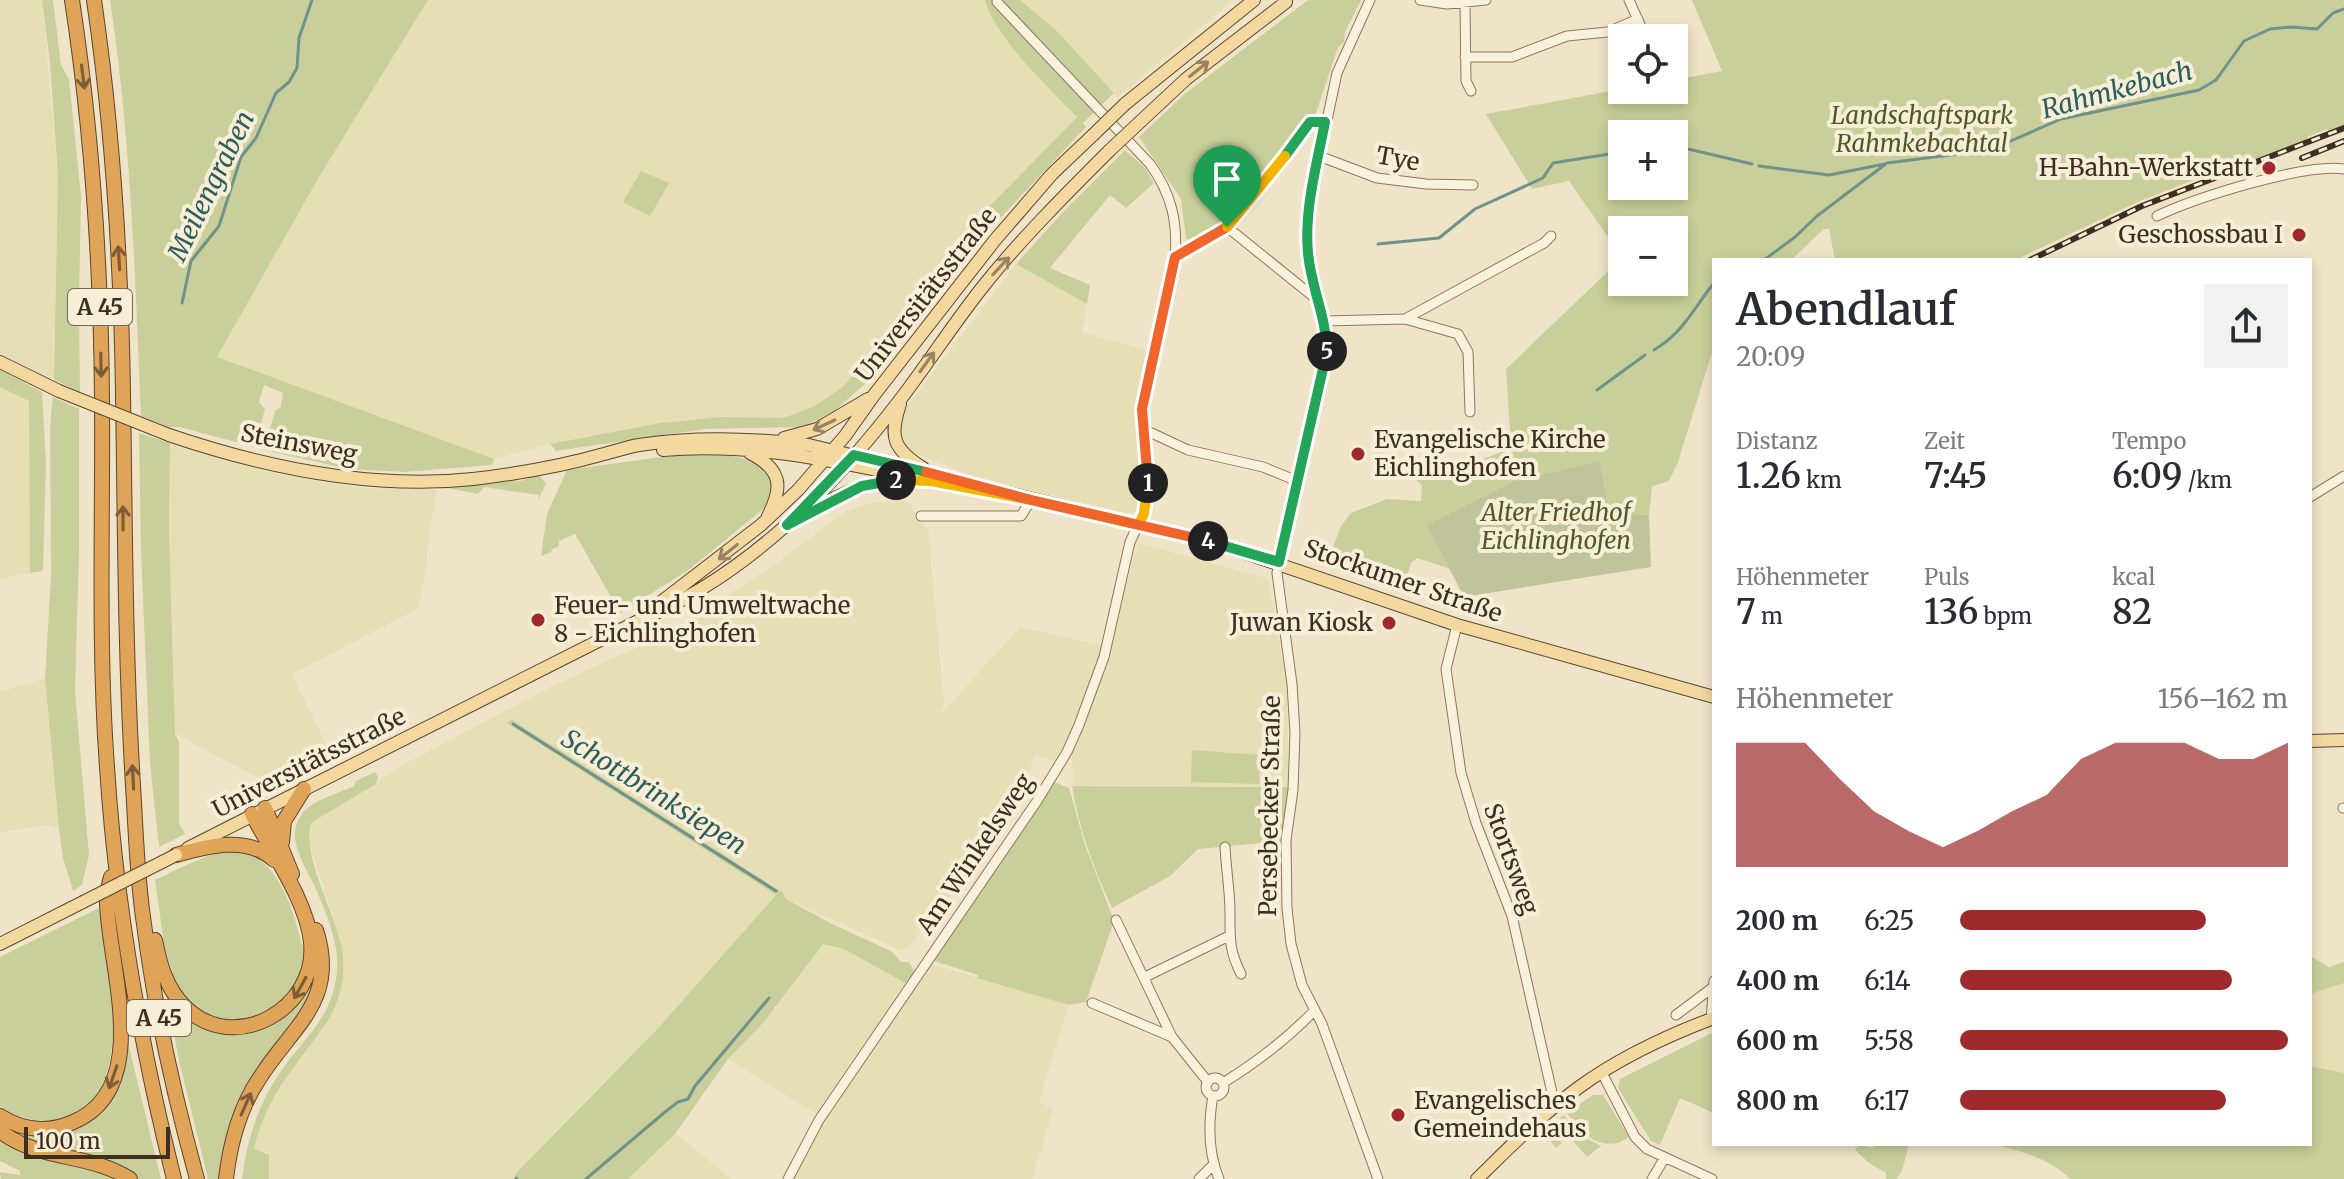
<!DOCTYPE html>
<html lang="de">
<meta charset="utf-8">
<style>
body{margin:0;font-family:Merriweather,serif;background:#f2f2f3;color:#2b2b33;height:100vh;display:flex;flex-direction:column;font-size:30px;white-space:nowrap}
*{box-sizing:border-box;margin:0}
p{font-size:26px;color:#7c7c81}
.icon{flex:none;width:44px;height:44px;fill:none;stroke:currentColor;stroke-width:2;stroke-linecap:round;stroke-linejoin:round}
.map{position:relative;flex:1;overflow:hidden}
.sheet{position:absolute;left:1712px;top:258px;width:600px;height:888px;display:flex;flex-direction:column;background:#fff;border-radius:0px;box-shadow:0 4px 12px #0003}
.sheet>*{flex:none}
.buttons{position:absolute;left:1608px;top:24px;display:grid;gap:16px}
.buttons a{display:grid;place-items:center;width:80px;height:80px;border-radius:0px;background:#fff;box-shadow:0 4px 12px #0003;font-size:40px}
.scale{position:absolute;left:24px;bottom:20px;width:146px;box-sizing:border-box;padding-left:8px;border:4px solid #3d2e20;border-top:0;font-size:22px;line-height:28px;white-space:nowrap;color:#3d2e20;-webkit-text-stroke:6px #f7eed8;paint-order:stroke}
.pin{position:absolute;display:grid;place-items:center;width:68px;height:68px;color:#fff;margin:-82px -34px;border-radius:50% 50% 50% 0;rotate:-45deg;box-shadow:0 0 8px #0007}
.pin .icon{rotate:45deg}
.km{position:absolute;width:40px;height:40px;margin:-20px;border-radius:50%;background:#222;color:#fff;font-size:22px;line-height:40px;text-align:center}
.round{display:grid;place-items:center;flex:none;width:84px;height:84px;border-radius:0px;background:#f2f2f3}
.summary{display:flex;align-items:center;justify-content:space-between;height:136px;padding:0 24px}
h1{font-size:44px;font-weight:600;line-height:60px}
.figures{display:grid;grid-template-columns:repeat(3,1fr);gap:12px;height:136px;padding:8px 24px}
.figures div{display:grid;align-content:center}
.figures b{font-size:34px;font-weight:600}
.figures small{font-size:22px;font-weight:400}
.figures p{font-size:22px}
.chart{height:224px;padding:16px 24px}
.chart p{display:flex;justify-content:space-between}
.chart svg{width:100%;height:144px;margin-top:8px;fill:#9e2a2b;opacity:.7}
ul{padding:0 24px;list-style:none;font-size:26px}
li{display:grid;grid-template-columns:128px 96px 1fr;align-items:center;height:60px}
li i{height:20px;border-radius:10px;background:#9e2a2b}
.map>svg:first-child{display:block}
.farmland{fill:#e6deb5}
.green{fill:#c9cf9b;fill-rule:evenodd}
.cemetery{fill:#bfc49a}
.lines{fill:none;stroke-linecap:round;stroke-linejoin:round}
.stream{stroke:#6f938a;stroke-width:3}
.minor-casing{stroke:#8d765c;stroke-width:11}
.major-casing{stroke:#5b4430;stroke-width:14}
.highway-casing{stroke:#5b4430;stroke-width:16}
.minor{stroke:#faf1dc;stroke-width:9}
.major{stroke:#f3d9a0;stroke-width:12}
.highway{stroke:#e0a458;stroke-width:14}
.rail-casing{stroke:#3d2e20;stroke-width:6}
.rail{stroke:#f7eed8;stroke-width:3;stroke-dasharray:9;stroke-linecap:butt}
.major-bridge-casing{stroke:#5b4430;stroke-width:14;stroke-linecap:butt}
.major-bridge{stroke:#f3d9a0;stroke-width:12}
.oneway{stroke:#988460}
.oneway2{stroke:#7e5d36}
.split-1-casing{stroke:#fff;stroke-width:16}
.split-2-casing{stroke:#fff;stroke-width:16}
.split-3-casing{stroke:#fff;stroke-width:16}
.split-4-casing{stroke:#fff;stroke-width:16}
.split-5-casing{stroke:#fff;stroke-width:16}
.split-6-casing{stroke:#fff;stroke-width:16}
.split-7-casing{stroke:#fff;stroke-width:16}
.split-1{stroke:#f0652b;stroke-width:10}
.split-2{stroke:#f5b400;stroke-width:10}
.split-3{stroke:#22a559;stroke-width:10}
.split-4{stroke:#f0652b;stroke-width:10}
.split-5{stroke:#22a559;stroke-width:10}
.split-6{stroke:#22a559;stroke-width:10}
.split-7{stroke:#f5b400;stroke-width:10}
.poi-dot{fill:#9e2a2b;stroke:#f7eed8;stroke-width:3}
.labels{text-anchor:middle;stroke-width:8;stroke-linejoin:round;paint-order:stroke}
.shield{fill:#f7eed8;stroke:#756857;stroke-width:2}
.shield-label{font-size:22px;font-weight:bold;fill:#3d2e20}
.park-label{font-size:24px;font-style:italic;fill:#4d5a26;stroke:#f7eed8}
.street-label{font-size:24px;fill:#3d2e20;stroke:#f7eed8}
.poi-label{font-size:24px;fill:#3d2e20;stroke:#f7eed8;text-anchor:end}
.water-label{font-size:26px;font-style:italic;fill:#2f5d5a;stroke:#f7eed8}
</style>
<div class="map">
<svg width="2344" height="1179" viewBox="0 0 2344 1179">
<rect width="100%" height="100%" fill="#f0e4c8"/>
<path class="farmland" d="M0,0H42L58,177L54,380L0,353Z
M428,0H985L995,20L1012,45L1038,77L1077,117L983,213L843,387L813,407L783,418L723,417L660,423L550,444L494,459L217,358L319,177Z
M1020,0H1234L1118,97L1056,30Z
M1016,264L1087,304L1082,332L1150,351L1139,404V436L1144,471L1140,512L1126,513L978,478L916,454L904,444L898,418Z
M0,387L29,401L30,573L0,579Z
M170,443L273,473L321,482L364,488L436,490L422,593L416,610L292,674L333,759L278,788L175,734L169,530Z
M901,500L910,503L917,519L928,530L944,704L942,713L1020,627L1104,646L1073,727L1055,761L1036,756L1033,759L1025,786L994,834L954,892L908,947L900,950L786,899L783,893L511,719L507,722L509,725L776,895L661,1025L575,1111L516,1173L514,1179H269V1155L253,1149L264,1115L293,1067L322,1031L337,1004L342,982L341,941L310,845L312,822L412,760L551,687L678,628L777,563L844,512L869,503Z
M1139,543L1265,578L1269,582L1287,688L1289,786L1073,785L1072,750Z
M45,678L59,829L48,825L0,832V692Z
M823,944L844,949L905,983L816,1114L728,1059L763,1023Z
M929,963L1069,1005L1039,1101L1053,1110L1032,1179H790L823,1120Z
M2344,983V1073L2310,1066V994Z
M675,1134L683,1139L731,1179H628Z"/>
<path class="green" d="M42,0H53L61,65L69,79L81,196L79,305L80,392L54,380L58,177L50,63Z
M110,0H428L319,177L217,357L494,459L492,465L405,472L348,469L264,450L275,411L281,407L283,393L264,385L259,402L265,409L255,447L179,427H169L141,416C135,277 131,138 110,0Z
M985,0H1020L1056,30L1114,93L1083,123L1086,127L1002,216L924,307L864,385L834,411L802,427L705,429L556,451L550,444L660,423L723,417L783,418L813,407L843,387L983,213L1077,117C1049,88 996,39 985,0Z
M1308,0H1361L1345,32L1344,42L1338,47L1315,116L1223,227L1195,241L1186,239L1181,199L1139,137L1186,93Z
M1692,0H2344V129L2330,134L2327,129L2307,137L2308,142L2237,169L2235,164L2140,201L2015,260H1835L1829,229H1824L1791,260H1714V346L1678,462L1669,481L1652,486L1649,515L1609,512L1600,461L1428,526L1450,569L1417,558L1411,563L1402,590L1327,563L1341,526L1351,513L1387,499L1421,501L1422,485L1416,480L1431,473L1436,478L1511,448L1506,369L1622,258V282H1674V230H1622V257L1569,181L1532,189L1486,114L1622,89L1674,90V80L1722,71ZM1622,134H1674V186H1622Z
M1125,150L1144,167L1154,183L1126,208L1110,195L1050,268L1090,285L1087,304L1016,264L1064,211Z
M641,171L669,183L650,216L623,202Z
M0,370L42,392L46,462L43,571L30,573L29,401L0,387Z
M53,397L79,409V554L75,691L89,855L82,885L73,891L63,858L59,829L45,678L51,575L50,425Z
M139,433L170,443L169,530L175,734L179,742V823L185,834L159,847L150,764L141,551Z
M676,455C709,455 776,447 772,497L761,511L687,571L620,613L575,534L559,541V546L551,550L552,552L541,556L547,514L567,470Z
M539,475L546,484L538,500L539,495L484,487L478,494L448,488L516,480L517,482Z
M511,719L783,893L786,899L832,924L891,951L901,962H909L915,972L905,983L844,949L823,944L763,1023L728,1059L675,1134L628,1179H514L516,1173L661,1025L776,895L507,723Z
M1192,750L1260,755L1259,784L1191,782Z
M375,772L378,777L376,784L312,822C300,851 333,910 340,940C344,953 344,969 342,983C337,1017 313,1040 294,1067C275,1092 261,1118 254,1149L269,1155V1179H242C247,1140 258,1104 281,1071C306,1035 332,1019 337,971C340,946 326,913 316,889C307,868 284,839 301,815C311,800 338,794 354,786L356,781Z
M1052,781L1069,788L1085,845L1114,921L1086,1002L1069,1005L977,978L978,975L931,960Z
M1072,786L1289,787L1282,841L1198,849L1170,876L1112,908C1094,869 1079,828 1072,786Z
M233,850C277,853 293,908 302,945L316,946C323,1004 292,1014 270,1057C251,1093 238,1141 223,1179H208L180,1065L165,988L175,982L164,944L155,880C185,866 200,856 233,850Z
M99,908C107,962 138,1090 70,1115C44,1125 24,1121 0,1107V957Z
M2310,956L2329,967L2344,962V983L2310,994Z
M124,1026L161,1179H138L114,1165L40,1147L0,1126V1120L40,1133L106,1101Z
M1714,1032V1113L1680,1098L1660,1145L1651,1141L1618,1088L1620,1079Z
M2310,1066L2344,1073V1179H2070C2052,1159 2018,1150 1993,1144H2310Z
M1593,1095H1603L1629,1137C1604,1155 1581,1134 1567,1113Z
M1564,1115L1578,1134L1601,1146L1587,1157L1572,1140L1566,1139L1561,1134L1558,1137L1562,1143L1556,1148L1544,1134L1561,1121L1560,1118Z
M0,1140C35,1164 80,1159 117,1179H1L0,1172L20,1175V1171L0,1161Z
M1874,1144H1909L1902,1171L1896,1179H1886V1173L1869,1163L1855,1150L1860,1145L1873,1148Z"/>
<path class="cemetery" d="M1600,461L1609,512L1649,515L1651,567L1464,597L1427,525L1513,482Z"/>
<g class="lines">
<path class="stream" d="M1674,150L1688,149L1752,164
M1759,166L1829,175L1885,164
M1378,244L1439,238L1475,209L1543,178L1553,163L1622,152
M1764,260L1795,237L1817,216L1887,163L1990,150L2061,119L2199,90L2216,80L2244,41L2270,29L2291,27L2317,29L2333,13L2344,9
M182,303L191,261L219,226L241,157L256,138L276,93L289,82L297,68L299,38L312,0
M1654,350C1684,332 1693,309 1714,283
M1597,390L1645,355
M513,724L776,891
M516,1178L517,1179
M586,1179L665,1112L678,1102L688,1099L695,1086L769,998"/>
<defs>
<path id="minor" d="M1370,0L1337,73L1310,200L1308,250L1325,321L1326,357L1277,573L1292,684L1295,733L1293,790L1286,840L1287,908L1291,944L1302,985L1322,1024L1378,1179
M1420,0L1447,4L1486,0
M1629,0L1646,38
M1465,4L1466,81L1471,91
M1465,57H1512L1567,36L1608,32L1638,19
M1319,156L1377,178L1426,184L1473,185
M2157,216C2195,198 2304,163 2344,169
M1227,227L1320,302
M1175,257L1227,227L1310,122H1325
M1405,319L1544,243L1551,236
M1325,321L1405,319L1458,334L1468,352L1470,412
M1143,429L1188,450L1263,467L1297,481
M2310,497L2344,476
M921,516H1021L1031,500
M1457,625L1446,669L1461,773L1476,823L1512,916L1555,1106
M2343,808H2344
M1225,847C1226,869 1230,891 1230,912C1230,939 1229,950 1241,974
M1116,920L1172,1037L1208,1082
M1145,977L1229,936
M1092,1003L1172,1037
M1676,1015L1712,988
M1711,1019L1714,981
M1602,1073L1635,1137L1647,1149L1712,1179
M1206 1087a9 9 0 1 1 18 0a9 9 0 1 1-18 0Z
M1223,1083C1257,1062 1287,1039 1315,1010
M1213,1096C1208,1124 1208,1152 1219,1179
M788,1179L819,1120L1037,801L1067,752L1079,725L1104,657L1130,542L1144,513L1148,479L1142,409L1175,257C1178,221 1171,193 1150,164L997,2
M1199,1179L1213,1165
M1652,1179L1664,1159"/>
<path id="major" d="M1125,104L1254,0
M1141,121L1186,79L1286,2L1284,0
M0,362L59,391
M900,404C889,437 893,449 923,468
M169,435C266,468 370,490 473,479C516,474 562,466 604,454C616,451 627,447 639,445C696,436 752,438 809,445L1219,544L1457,625L1714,697
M784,438L817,429L868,399
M663,450C752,442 839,462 925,480
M750,453C781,469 784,486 768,516
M804,516C833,497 865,481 901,480
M643,616L761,525L798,490L845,436L874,395L995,240L1052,174L1093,135
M2310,741L2344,740
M188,848L638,621C747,576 833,488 903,396C931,359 956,320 985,284C1021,239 1068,192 1109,151
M0,944L83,902
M1477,1179C1509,1148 1541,1115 1578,1088C1619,1058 1666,1036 1714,1018"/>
<path id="highway" d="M72,0C92,132 101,265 102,398C103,521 98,645 107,767C116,907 140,1043 174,1179
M94,0C113,130 121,261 123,392C125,523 125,654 133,786C136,832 137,879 144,924C155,1011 174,1095 197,1179
M265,808L292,874
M282,842L284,821L304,789
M176,855C208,846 247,835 274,860
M155,940C160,965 166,988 185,1007C234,1056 318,1009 311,942C307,901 271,851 252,814
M0,1116C22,1130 47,1133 71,1123C155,1090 108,966 107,902C106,894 109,885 111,877
M0,1131C38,1161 91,1153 130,1179
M226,1179C230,1144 239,1109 259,1079C292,1026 339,1001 316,930"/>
</defs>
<use href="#minor" class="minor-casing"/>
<use href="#major" class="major-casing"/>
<use href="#highway" class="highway-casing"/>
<use href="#minor" class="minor"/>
<use href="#major" class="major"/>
<use href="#highway" class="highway"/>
<defs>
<path id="rail" d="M2302,158L2344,141
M2030,260L2142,206L2344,128"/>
</defs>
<use href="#rail" class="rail-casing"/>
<use href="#rail" class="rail"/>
<defs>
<path id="major-bridge" d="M1093,135L1125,104
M1109,151L1141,121
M59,391L169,435
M83,902L176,855"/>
</defs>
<use href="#major-bridge" class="major-bridge-casing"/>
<use href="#major-bridge" class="major-bridge"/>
</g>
<defs><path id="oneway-shaft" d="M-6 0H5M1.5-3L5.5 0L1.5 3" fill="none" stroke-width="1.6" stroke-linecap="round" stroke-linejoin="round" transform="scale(2)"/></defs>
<g class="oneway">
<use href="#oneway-shaft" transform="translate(1199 69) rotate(-39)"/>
<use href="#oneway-shaft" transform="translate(1001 266) rotate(-47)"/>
<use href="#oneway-shaft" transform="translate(927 362) rotate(-54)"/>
<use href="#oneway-shaft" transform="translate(824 425) rotate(155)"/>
<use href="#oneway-shaft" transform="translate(728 552) rotate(141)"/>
</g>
<g class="oneway2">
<use href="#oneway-shaft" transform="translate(83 77) rotate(83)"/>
<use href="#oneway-shaft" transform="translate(119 258) rotate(-93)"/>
<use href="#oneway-shaft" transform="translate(101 365) rotate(89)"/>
<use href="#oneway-shaft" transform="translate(123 518) rotate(-90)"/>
<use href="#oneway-shaft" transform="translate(133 777) rotate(-93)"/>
<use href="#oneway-shaft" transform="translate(300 988) rotate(119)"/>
<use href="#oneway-shaft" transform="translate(113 1077) rotate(109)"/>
<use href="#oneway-shaft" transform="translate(246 1104) rotate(-66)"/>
</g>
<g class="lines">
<defs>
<path id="split-1" d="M1148,483L1142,409L1175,257L1227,227"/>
<path id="split-2" d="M896,480L931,481L1031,500L1139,525L1144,513L1148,483"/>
<path id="split-3" d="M896,480L862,486L787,525L854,455L926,472"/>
<path id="split-4" d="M926,472L1031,500L1208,541"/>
<path id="split-5" d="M1208,541L1279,562L1327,351"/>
<path id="split-6" d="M1285,156L1310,122H1325C1317,164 1304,209 1308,253C1311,287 1326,316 1327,351"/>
<path id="split-7" d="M1227,227L1285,156"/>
</defs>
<use href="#split-1" class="split-1-casing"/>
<use href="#split-2" class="split-2-casing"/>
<use href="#split-3" class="split-3-casing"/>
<use href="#split-4" class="split-4-casing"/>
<use href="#split-5" class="split-5-casing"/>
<use href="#split-6" class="split-6-casing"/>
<use href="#split-7" class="split-7-casing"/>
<use href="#split-1" class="split-1"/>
<use href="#split-2" class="split-2"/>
<use href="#split-3" class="split-3"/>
<use href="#split-4" class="split-4"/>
<use href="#split-5" class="split-5"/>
<use href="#split-6" class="split-6"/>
<use href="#split-7" class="split-7"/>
</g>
<g class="poi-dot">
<circle cx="2269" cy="168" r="8"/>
<circle cx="2299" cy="235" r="8"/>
<circle cx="1358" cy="454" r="8"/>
<circle cx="538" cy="620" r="8"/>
<circle cx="1389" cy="623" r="8"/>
<circle cx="1398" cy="1115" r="8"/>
</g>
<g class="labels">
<g class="shield">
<rect x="68" y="289" width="64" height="36" rx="6"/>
<rect x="127" y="1000" width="64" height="36" rx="6"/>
</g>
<g class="shield-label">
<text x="100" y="315">A 45</text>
<text x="159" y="1026">A 45</text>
</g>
<g class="park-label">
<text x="1922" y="124">Landschaftspark<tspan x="1922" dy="28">Rahmkebachtal</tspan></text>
<text x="1556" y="521">Alter Friedhof<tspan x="1556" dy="28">Eichlinghofen</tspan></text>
</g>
<g class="street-label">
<text transform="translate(1398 159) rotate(10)" y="8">Tye</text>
<text transform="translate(926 295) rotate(-52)" y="8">Universitätsstraße</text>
<text transform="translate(299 444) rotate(11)" y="8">Steinsweg</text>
<text transform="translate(1403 581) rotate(19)" y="8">Stockumer Straße</text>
<text transform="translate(309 763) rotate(-27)" y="8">Universitätsstraße</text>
<text transform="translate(1270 806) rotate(-89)" y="8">Persebecker Straße</text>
<text transform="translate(975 854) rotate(-56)" y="8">Am Winkelsweg</text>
<text transform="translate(1511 859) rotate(70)" y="8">Stortsweg</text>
</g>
<g class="poi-label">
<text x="2253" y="176">H-Bahn-Werkstatt</text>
<text x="2283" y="243">Geschossbau I</text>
<text x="1374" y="448" text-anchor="start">Evangelische Kirche<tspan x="1374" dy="28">Eichlinghofen</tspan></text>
<text x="554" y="614" text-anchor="start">Feuer- und Umweltwache<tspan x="554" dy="28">8 - Eichlinghofen</tspan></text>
<text x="1373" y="631">Juwan Kiosk</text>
<text x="1414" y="1109" text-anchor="start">Evangelisches<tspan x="1414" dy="28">Gemeindehaus</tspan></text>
</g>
<g class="water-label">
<text transform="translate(2117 90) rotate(-15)" y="9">Rahmkebach</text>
<text transform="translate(211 186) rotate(-64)" y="9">Meilengraben</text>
<text transform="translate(654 792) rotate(32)" y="9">Schottbrinksiepen</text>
</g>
</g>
</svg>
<div class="buttons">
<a><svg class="icon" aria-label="locate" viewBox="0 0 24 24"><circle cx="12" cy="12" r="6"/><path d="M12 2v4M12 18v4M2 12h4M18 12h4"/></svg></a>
<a>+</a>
<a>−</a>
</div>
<div class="scale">100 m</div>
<div class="pin" style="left:1227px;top:227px;background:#1e9e55"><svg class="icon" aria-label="arrive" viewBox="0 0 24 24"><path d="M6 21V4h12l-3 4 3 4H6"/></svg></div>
<b class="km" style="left:1148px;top:483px">1</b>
<b class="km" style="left:896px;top:480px">2</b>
<b class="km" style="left:1208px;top:541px">4</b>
<b class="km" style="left:1327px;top:351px">5</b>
<section class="sheet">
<div class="summary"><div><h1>Abendlauf</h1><p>20:09</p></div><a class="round"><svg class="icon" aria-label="share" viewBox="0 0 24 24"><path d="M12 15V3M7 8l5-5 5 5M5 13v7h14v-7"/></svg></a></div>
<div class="figures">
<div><p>Distanz</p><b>1.26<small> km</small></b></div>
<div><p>Zeit</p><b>7:45</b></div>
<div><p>Tempo</p><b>6:09<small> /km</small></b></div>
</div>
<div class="figures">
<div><p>Höhenmeter</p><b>7<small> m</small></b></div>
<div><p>Puls</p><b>136<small> bpm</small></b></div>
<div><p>kcal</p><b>82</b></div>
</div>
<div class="chart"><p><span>Höhenmeter</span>156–162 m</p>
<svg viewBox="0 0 160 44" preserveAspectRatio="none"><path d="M0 44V6L10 6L20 6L30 17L40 27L50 33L60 38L70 33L80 27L90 22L100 11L110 6L120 6L130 6L140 11L150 11L160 6V44z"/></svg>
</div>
<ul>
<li><b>200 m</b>6:25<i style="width:75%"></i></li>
<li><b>400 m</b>6:14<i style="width:83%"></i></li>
<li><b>600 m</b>5:58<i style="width:100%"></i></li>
<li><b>800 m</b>6:17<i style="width:81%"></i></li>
</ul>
</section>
</div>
